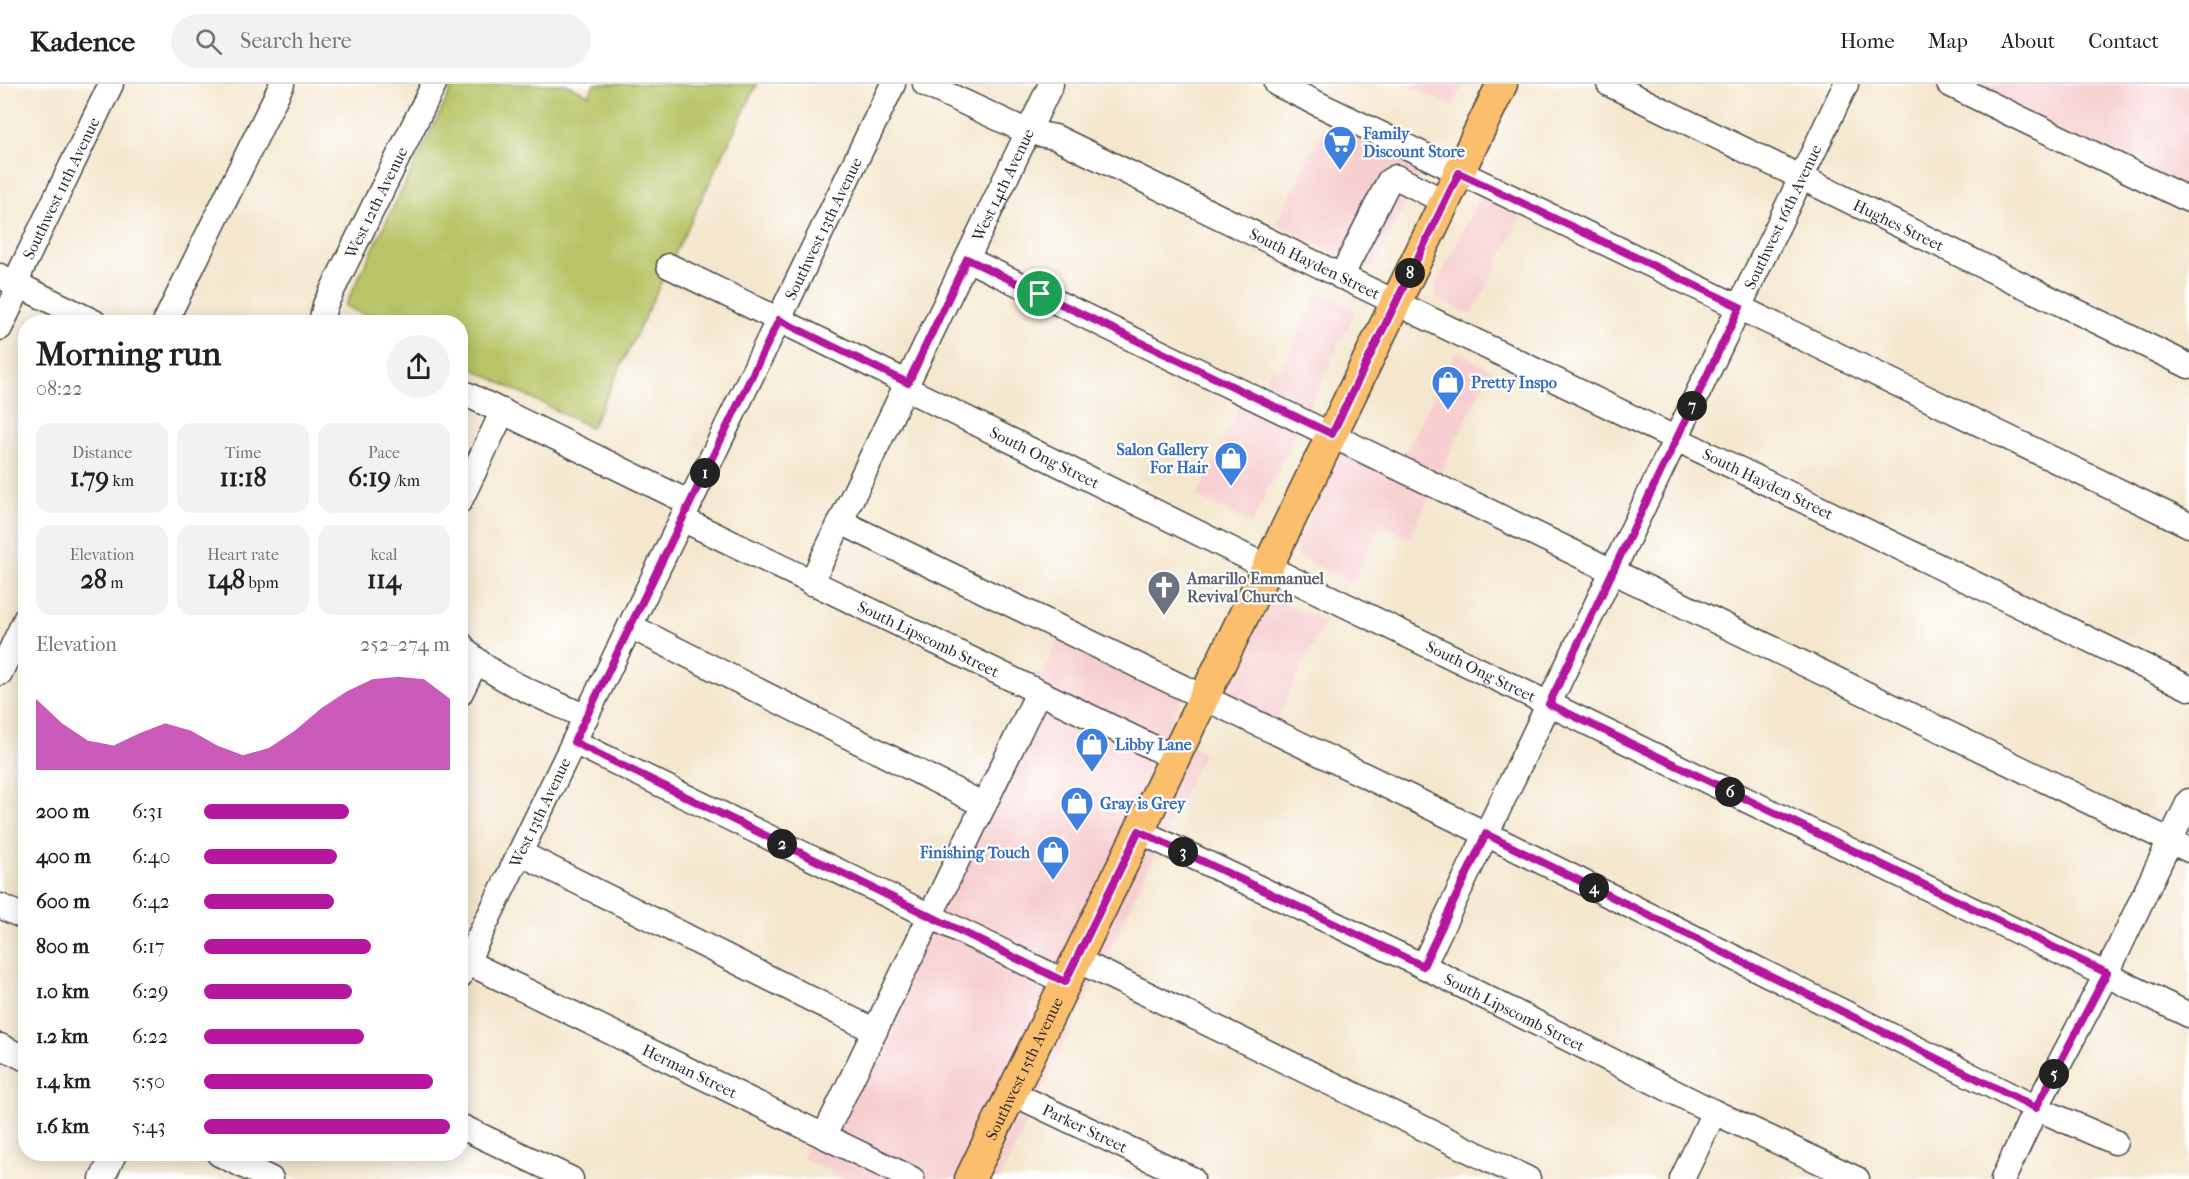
<!DOCTYPE html>
<meta charset="utf-8">
<style>
body{margin:0;font-family:"IM FELL French Canon",serif;background:#f2f2f2;color:#202124;height:100vh;display:flex;flex-direction:column;font-size:22px;white-space:nowrap}
*{box-sizing:border-box;margin:0}
p{font-size:20px;color:#757577}
.icon{flex:none;width:33px;height:33px;fill:none;stroke:currentColor;stroke-width:2;stroke-linecap:round;stroke-linejoin:round}
.map{position:relative;flex:1;overflow:hidden}
.side{position:absolute;left:18px;top:231px;width:450px;height:846px;display:flex;flex-direction:column;background:#fff;border-radius:24px;box-shadow:0 3px 15px #0003}
.side>*{flex:none}
.pin{position:absolute;display:grid;place-items:center;width:51px;height:51px;color:#fff;margin:-26px;border:3px solid #fff;border-radius:50%;box-shadow:0 2px 6px #0007}
.km{position:absolute;width:30px;height:30px;margin:-15px;border-radius:50%;background:#222;color:#fff;font-size:16px;line-height:30px;text-align:center}
.round{display:grid;place-items:center;flex:none;width:63px;height:63px;border-radius:32px;background:#f2f2f2}
.headline{display:flex;align-items:center;justify-content:space-between;height:102px;padding:0 18px}
h1{font-size:33px;font-weight:700;line-height:45px}
.metrics{display:grid;grid-template-columns:repeat(3,1fr);gap:9px;height:102px;padding:6px 18px}
.metrics div{display:grid;align-content:center;border-radius:15px;background:#f2f2f2;text-align:center}
.metrics b{font-size:26px;font-weight:700}
.metrics small{font-size:16px;font-weight:400}
.metrics p{font-size:16px}
.chart{height:168px;padding:12px 18px}
.chart p{display:flex;justify-content:space-between}
.chart svg{width:100%;height:108px;margin-top:6px;fill:#b5179e;opacity:.7}
ul{padding:0 18px;list-style:none;font-size:20px}
li{display:grid;grid-template-columns:96px 72px 1fr;align-items:center;height:45px}
li i{height:15px;border-radius:8px;background:#b5179e}
header{display:flex;align-items:center;gap:36px;box-sizing:border-box;height:84px;padding:0 30px;background:#fff;border-bottom:2px solid #e0e0e0}
header strong{font-size:28px}
nav{display:flex;gap:33px;margin-inline-start:auto;font-size:21px}
.search{width:420px;height:54px;background:#f2f2f2;display:flex;align-items:center;gap:15px;box-sizing:border-box;padding:0 21px;border-radius:33px;color:#757577;font-size:22px}
.map>svg:first-child{display:block}
.built{fill:#f7cfd0}
.green{fill:#b8c466;stroke:#727848;stroke-width:1.5}
.lines{fill:none;stroke-linecap:round;stroke-linejoin:round}
.minor-casing{stroke:#494743;stroke-width:27}
.major-casing{stroke:#494743;stroke-width:33}
.minor{stroke:#fff;stroke-width:24}
.major{stroke:#fabe6d;stroke-width:30}
.route-casing{stroke:#fff;stroke-width:12}
.route{stroke:#b5179e;stroke-width:8}
.labels{text-anchor:middle;stroke-width:4.5;stroke-linejoin:round;paint-order:stroke}
.shop-label{font-size:16px;font-weight:bold;fill:#366cbe;stroke:#fff;text-anchor:start}
.street-label{font-size:16px;fill:#2b2b2b;stroke:#fff}
.worship-label{font-size:16px;font-weight:bold;fill:#5b616d;stroke:#fff;text-anchor:start}
</style>
<header>
<strong>Kadence</strong>
<div class="search"><svg class="icon" aria-label="search" viewBox="0 0 24 24"><circle cx="10" cy="10" r="6"/><path d="M15 15l6 6"/></svg>Search here</div>
<nav><a>Home</a><a>Map</a><a>About</a><a>Contact</a></nav>
</header>
<div class="map">
<svg width="2189" height="1095" viewBox="0 0 2189 1095">
<rect width="100%" height="100%" fill="#fff"/>
<filter id="ink" filterUnits="userSpaceOnUse"><feTurbulence type="fractalNoise" baseFrequency=".0167" numOctaves="2"/><feDisplacementMap in="SourceGraphic" scale="12" xChannelSelector="R" yChannelSelector="G"/><feConvolveMatrix kernelMatrix="1 2 1 2 8 2 1 2 1" color-interpolation-filters="sRGB"/></filter>
<filter id="wash" filterUnits="userSpaceOnUse"><feTurbulence type="fractalNoise" baseFrequency=".008" numOctaves="4" result="noise"/><feDisplacementMap in="SourceGraphic" scale="24" xChannelSelector="R" yChannelSelector="G"/><feGaussianBlur stdDeviation="1.35" result="paint"/><feColorMatrix in="noise" values="0 0 0 0 0 0 0 0 0 0 0 0 0 0 0 0 0 1.4 0 .05"/><feComposite in="paint" operator="in"/></filter>
<g filter="url(#wash)">
<rect width="100%" height="100%" fill="#f4e7ce"/>
<path class="built" d="M1407,0H1464L1452,23Z
M1962,0H2189V109Z
M1329,34L1424,81L1374,184L1368,185L1277,139Z
M1482,106L1524,127L1472,231L1438,215L1435,204Z
M1319,208L1356,226L1305,330L1259,308L1271,283L1280,287Z
M1456,267L1491,285L1438,394L1402,375Z
M1243,315L1299,342L1252,439L1197,413Z
M1343,364L1432,408L1409,454L1381,440L1352,499L1297,472L1295,465Z
M1276,514L1324,538L1275,639L1223,613L1265,524Z
M1061,551L1184,611L1165,649L1204,668L1000,1095H847L802,1074L1035,588L1042,590Z"/>
<path class="green" d="M454,0H566L589,11L594,0H757L591,344L461,279L460,238H379L345,222Z"/>
</g>
<g filter="url(#ink)">
<g class="lines">
<defs>
<g id="minor">
<path id="s1" d="M925,0L1028,48L1055,53L2189,604"/>
<path d="M1277,0L2189,441"/>
<path id="s2" d="M1609,0L2189,282"/>
<path d="M1949,0L2189,116"/>
<path d="M967,175L2189,766"/>
<path d="M669,182L908,299"/>
<path d="M0,192L94,238"/>
<path d="M1341,193L1389,97L1396,93L1445,118"/>
<path d="M165,238L282,0"/>
<path id="s3" d="M321,238L325,221L434,0"/>
<path id="s4" d="M0,244L14,214L21,186L111,0"/>
<path id="s5" d="M905,304L1267,483L2189,931"/>
<path d="M460,307L690,419"/>
<path d="M460,417L503,327"/>
<path id="s6" d="M682,435L1175,674"/>
<path d="M841,438L1486,750L2036,1024L2115,1058"/>
<path id="s7" d="M811,499L1051,0"/>
<path d="M630,542L984,721"/>
<path d="M460,559C485,593 548,615 586,633"/>
<path d="M0,589L26,534"/>
<path d="M460,610L477,576"/>
<path d="M574,658L1065,898"/>
<path id="s8" d="M1139,747L1423,882L1714,1028L1857,1095"/>
<path d="M520,769L875,947"/>
<path d="M0,822L26,834"/>
<path d="M1077,876L1528,1095"/>
<path id="s9" d="M467,878L912,1095"/>
<path id="s10" d="M1423,882L1846,0"/>
<path id="s11" d="M460,892L893,0"/>
<path d="M0,962L26,975"/>
<path id="s12" d="M1012,1009L1192,1095"/>
<path d="M460,1042L571,1095"/>
<path d="M824,1052L1038,609"/>
<path d="M219,1070L271,1095"/>
<path d="M102,1095L114,1070"/>
<path d="M1682,1095L1714,1028"/>
<path d="M2003,1095L2036,1024L2107,889L2189,717"/>
</g>
<g id="major">
<path id="s13" d="M970,1095L1502,0"/>
</g>
</defs>
<use href="#minor" class="minor-casing"/>
<use href="#major" class="major-casing"/>
<use href="#minor" class="minor"/>
<use href="#major" class="major"/>
</g>
</g>
<g class="lines" filter="url(#ink)">
<defs>
<path id="route" d="M1459,89L1740,223L1549,620L2107,889L2036,1024L1486,750L1423,882L1139,747L1065,898L574,658L779,236L908,299L967,175L1332,350Z"/>
</defs>
<use href="#route" class="route-casing"/>
<use href="#route" class="route"/>
</g>
<defs>
<symbol id="supermarket-pin" viewBox="-11 -11 22 30"><path d="M0 17L-7.5 6A9.5 9.5 0 1 1 7.5 6Z" fill="#3f7fe0" stroke="#fff"/><path d="M-6-5.5h2.5l.6 2H6L4.5 2H-2.5L-4.4-4H-6ZM-1.5 3.2a1.3 1.3 0 1 0 .1 0ZM3 3.2a1.3 1.3 0 1 0 .1 0Z" fill="#fff"/></symbol>
<symbol id="shop-pin" viewBox="-11 -11 22 30"><path d="M0 17L-7.5 6A9.5 9.5 0 1 1 7.5 6Z" fill="#3f7fe0" stroke="#fff"/><path d="M-5-2.5h2.3a2.7 3.5 0 0 1 5.4 0H5L5.5 6h-11ZM-1.5-2.5h3a1.5 2.3 0 0 0-3 0Z" fill="#fff"/></symbol>
<symbol id="church-pin" viewBox="-11 -11 22 30"><path d="M0 17L-7.5 6A9.5 9.5 0 1 1 7.5 6Z" fill="#6b7280" stroke="#fff"/><path d="M-1.2-6h2.4v3.5h3.3v2.4h-3.3V6h-2.4V-.1h-3.3v-2.4h3.3Z" fill="#fff"/></symbol>
</defs>
<g fill-rule="evenodd">
<use href="#supermarket-pin" x="1321" y="39" width="38" height="52"/>
<use href="#shop-pin" x="1429" y="279" width="38" height="52"/>
<use href="#shop-pin" x="1212" y="355" width="38" height="52"/>
<use href="#church-pin" x="1145" y="484" width="38" height="52"/>
<use href="#shop-pin" x="1073" y="641" width="38" height="52"/>
<use href="#shop-pin" x="1058" y="700" width="38" height="52"/>
<use href="#shop-pin" x="1034" y="749" width="38" height="52"/>
</g>
<g class="labels">
<g class="shop-label">
<text x="1363" y="55">Family<tspan x="1363" dy="18">Discount Store</tspan></text>
<text x="1471" y="304">Pretty Inspo</text>
<text x="1208" y="371" text-anchor="end">Salon Gallery<tspan x="1208" dy="18">For Hair</tspan></text>
<text x="1115" y="666">Libby Lane</text>
<text x="1100" y="725">Gray is Grey</text>
<text x="1030" y="774" text-anchor="end">Finishing Touch</text>
</g>
<g class="street-label">
<text dy="6" stroke="none"><textPath href="#s7" startOffset="442">West 14th Avenue</textPath></text>
<text dy="6" stroke="none"><textPath href="#s4" startOffset="153">Southwest 11th Avenue</textPath></text>
<text dy="6" stroke="none"><textPath href="#s3" startOffset="132">West 12th Avenue</textPath></text>
<text dy="6" stroke="none"><textPath href="#s10" startOffset="831">Southwest 16th Avenue</textPath></text>
<text dy="6" stroke="none"><textPath href="#s2" startOffset="322">Hughes Street</textPath></text>
<text dy="6" stroke="none"><textPath href="#s11" startOffset="831">Southwest 13th Avenue</textPath></text>
<text dy="6" stroke="none"><textPath href="#s1" startOffset="430">South Hayden Street</textPath></text>
<text dy="6" stroke="none"><textPath href="#s5" startOffset="156">South Ong Street</textPath></text>
<text dy="6" stroke="none"><textPath href="#s1" startOffset="934">South Hayden Street</textPath></text>
<text dy="6" stroke="none"><textPath href="#s6" startOffset="274">South Lipscomb Street</textPath></text>
<text dy="6" stroke="none"><textPath href="#s5" startOffset="642">South Ong Street</textPath></text>
<text dy="6" stroke="none"><textPath href="#s11" startOffset="182">West 13th Avenue</textPath></text>
<text dy="6" stroke="none"><textPath href="#s8" startOffset="417">South Lipscomb Street</textPath></text>
<text dy="6" stroke="none"><textPath href="#s13" startOffset="123">Southwest 15th Avenue</textPath></text>
<text dy="6" stroke="none"><textPath href="#s9" startOffset="248">Herman Street</textPath></text>
<text dy="6" stroke="none"><textPath href="#s12" startOffset="81">Parker Street</textPath></text>
</g>
<g class="worship-label">
<text x="1187" y="500">Amarillo Emmanuel<tspan x="1187" dy="18">Revival Church</tspan></text>
</g>
</g>
</svg>
<div class="pin" style="left:1040px;top:210px;background:#1e9e55"><svg class="icon" aria-label="arrive" viewBox="0 0 24 24"><path d="M6 21V4h12l-3 4 3 4H6"/></svg></div>
<b class="km" style="left:705px;top:389px">1</b>
<b class="km" style="left:782px;top:760px">2</b>
<b class="km" style="left:1183px;top:768px">3</b>
<b class="km" style="left:1594px;top:804px">4</b>
<b class="km" style="left:2054px;top:990px">5</b>
<b class="km" style="left:1730px;top:708px">6</b>
<b class="km" style="left:1692px;top:322px">7</b>
<b class="km" style="left:1410px;top:189px">8</b>
<section class="side">
<div class="headline"><div><h1>Morning run</h1><p>08:22</p></div><a class="round"><svg class="icon" aria-label="share" viewBox="0 0 24 24"><path d="M12 15V3M7 8l5-5 5 5M5 13v7h14v-7"/></svg></a></div>
<div class="metrics">
<div><p>Distance</p><b>1.79<small> km</small></b></div>
<div><p>Time</p><b>11:18</b></div>
<div><p>Pace</p><b>6:19<small> /km</small></b></div>
</div>
<div class="metrics">
<div><p>Elevation</p><b>28<small> m</small></b></div>
<div><p>Heart rate</p><b>148<small> bpm</small></b></div>
<div><p>kcal</p><b>114</b></div>
</div>
<div class="chart"><p><span>Elevation</span>252–274 m</p>
<svg viewBox="0 0 160 44" preserveAspectRatio="none"><path d="M0 44V15L10 25L20 32L30 34L40 29L50 25L60 28L70 34L80 38L90 35L100 28L110 19L120 12L130 7L140 6L150 7L160 15V44z"/></svg>
</div>
<ul>
<li><b>200 m</b>6:31<i style="width:59%"></i></li>
<li><b>400 m</b>6:40<i style="width:54%"></i></li>
<li><b>600 m</b>6:42<i style="width:53%"></i></li>
<li><b>800 m</b>6:17<i style="width:68%"></i></li>
<li><b>1.0 km</b>6:29<i style="width:60%"></i></li>
<li><b>1.2 km</b>6:22<i style="width:65%"></i></li>
<li><b>1.4 km</b>5:50<i style="width:93%"></i></li>
<li><b>1.6 km</b>5:43<i style="width:100%"></i></li>
</ul>
</section>
</div>
